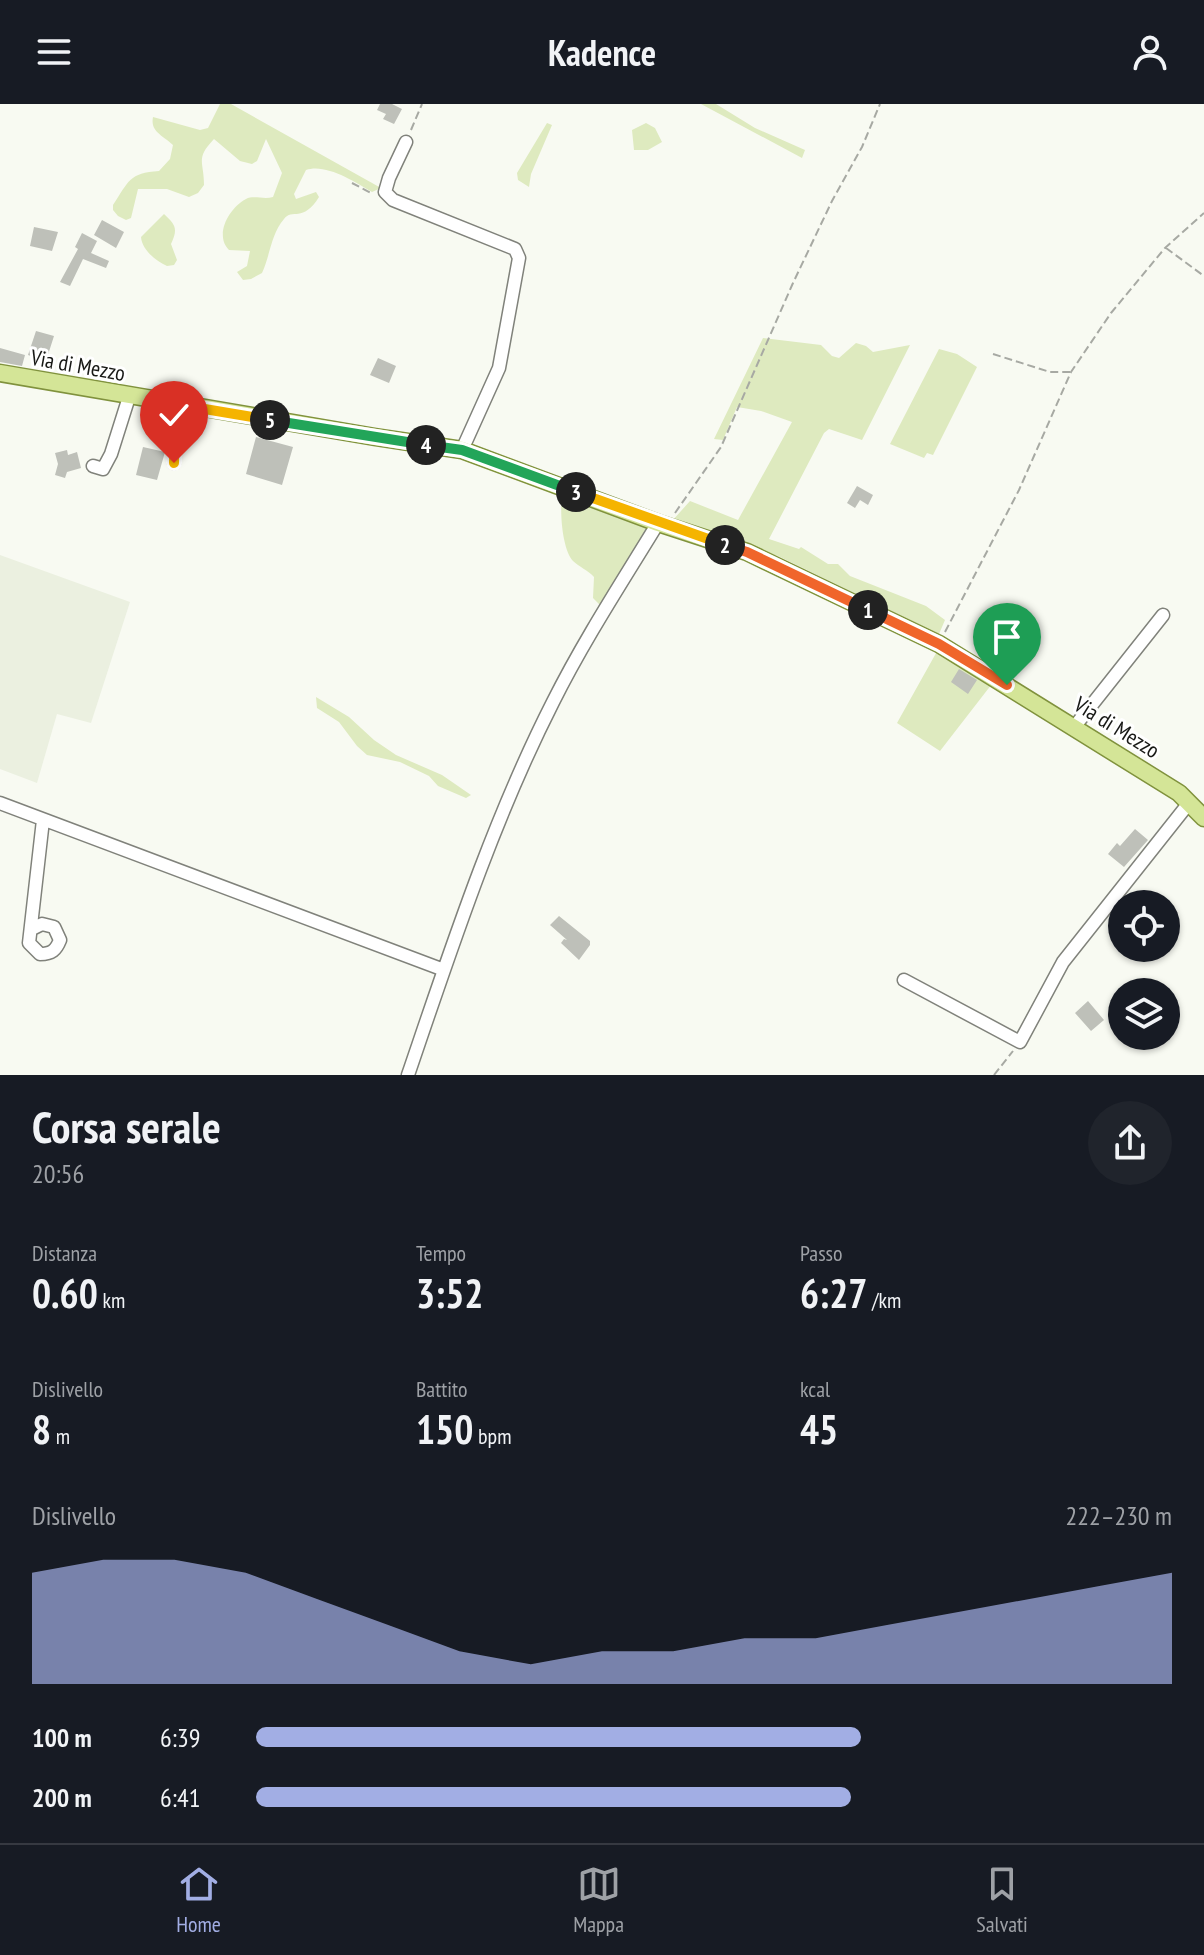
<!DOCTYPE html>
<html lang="it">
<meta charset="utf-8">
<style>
body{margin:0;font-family:"PT Sans Narrow",sans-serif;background:#20242c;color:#f1f3f6;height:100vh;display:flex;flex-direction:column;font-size:30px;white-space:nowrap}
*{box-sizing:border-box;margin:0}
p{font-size:26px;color:#9ea1a6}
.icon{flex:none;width:44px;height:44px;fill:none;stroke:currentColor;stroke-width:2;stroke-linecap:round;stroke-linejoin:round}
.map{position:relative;height:971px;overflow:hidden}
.panel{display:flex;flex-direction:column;background:#171b24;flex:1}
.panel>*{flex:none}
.tools{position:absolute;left:1108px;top:786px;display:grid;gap:16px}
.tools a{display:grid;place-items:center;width:72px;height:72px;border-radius:50%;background:#171b24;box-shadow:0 2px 6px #0004;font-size:40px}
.pin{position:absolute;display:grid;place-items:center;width:68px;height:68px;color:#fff;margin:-82px -34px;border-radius:50% 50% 50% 0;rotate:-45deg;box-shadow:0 0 8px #0007}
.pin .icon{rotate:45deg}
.km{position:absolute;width:40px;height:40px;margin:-20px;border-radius:50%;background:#222;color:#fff;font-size:22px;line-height:40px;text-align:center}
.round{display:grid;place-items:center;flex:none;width:84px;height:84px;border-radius:42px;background:#20242c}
.headline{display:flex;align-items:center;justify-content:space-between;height:136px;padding:0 32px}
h1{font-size:44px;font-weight:700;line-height:60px}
.stats{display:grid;grid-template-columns:repeat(3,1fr);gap:12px;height:136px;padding:8px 32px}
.stats div{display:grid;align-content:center}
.stats b{font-size:40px;font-weight:700}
.stats small{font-size:22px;font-weight:400}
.stats p{font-size:22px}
.chart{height:224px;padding:16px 32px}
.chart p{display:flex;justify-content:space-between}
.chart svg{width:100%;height:144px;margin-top:8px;fill:#a2aee4;opacity:.7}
ul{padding:0 32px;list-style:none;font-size:26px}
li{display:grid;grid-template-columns:128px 96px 1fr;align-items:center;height:60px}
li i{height:20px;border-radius:10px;background:#a2aee4}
header{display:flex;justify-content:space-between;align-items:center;height:104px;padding:0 32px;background:#171b24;font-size:36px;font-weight:700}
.tab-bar{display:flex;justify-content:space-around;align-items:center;height:112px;border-top:2px solid #363941;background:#171b24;font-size:22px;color:#9ea1a6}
.tab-bar a{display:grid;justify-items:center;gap:4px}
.tab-bar .current{color:#a2aee4}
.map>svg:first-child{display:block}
.built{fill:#ebf0e0}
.green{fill:#deeabf}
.building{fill:#bec0b9}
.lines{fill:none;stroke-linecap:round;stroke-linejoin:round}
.minor-casing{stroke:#80827b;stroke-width:15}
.major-casing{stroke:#80923d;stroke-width:19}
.path{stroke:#a7a9a3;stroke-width:2;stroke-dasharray:8 4;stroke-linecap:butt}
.minor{stroke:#fff;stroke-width:12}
.major{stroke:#d4e597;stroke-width:16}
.split-1-casing{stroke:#fff;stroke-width:16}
.split-2-casing{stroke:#fff;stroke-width:16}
.split-3-casing{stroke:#fff;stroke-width:16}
.split-4-casing{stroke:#fff;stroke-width:16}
.split-5-casing{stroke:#fff;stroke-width:16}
.split-6-casing{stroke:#fff;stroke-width:16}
.split-1{stroke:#f0652b;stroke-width:10}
.split-2{stroke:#f0652b;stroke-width:10}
.split-3{stroke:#f5b400;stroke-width:10}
.split-4{stroke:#22a559;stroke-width:10}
.split-5{stroke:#22a559;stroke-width:10}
.split-6{stroke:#f5b400;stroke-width:10}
.labels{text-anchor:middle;stroke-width:6;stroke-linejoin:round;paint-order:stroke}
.street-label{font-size:22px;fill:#181916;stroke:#fff}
</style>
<header><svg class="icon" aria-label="menu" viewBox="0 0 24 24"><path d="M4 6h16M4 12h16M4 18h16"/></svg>Kadence<svg class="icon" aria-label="person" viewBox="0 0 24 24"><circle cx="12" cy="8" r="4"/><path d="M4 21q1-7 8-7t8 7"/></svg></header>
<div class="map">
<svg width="1204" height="971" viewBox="0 0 1204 971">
<rect width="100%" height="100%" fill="#f8faf2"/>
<path class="built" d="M0,451L130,498L91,619L57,610L37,679L0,665Z"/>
<path class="green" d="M220,0H231L381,84L372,88C354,77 325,59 306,66L294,90L296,95L316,88L319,93C303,119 292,104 284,115C271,130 270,152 262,169L251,175L243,176L237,168L247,162L250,147L229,146C214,131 229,104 246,95C254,91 264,96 273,93L282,69L266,35L257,57L252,60L240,57L214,35C195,55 204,57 204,81L198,89L189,93L167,85H138L131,114L126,116L118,112L113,106V101C129,77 129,69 159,67L170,55L173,41C163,31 150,28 153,13L200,26L208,24Z
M701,0H716L755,24L805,46L802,54Z
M547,19L552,21L531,70L529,83L518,76L517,69Z
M646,19L655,24L662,38L648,46H634L632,26Z
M164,110C176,121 178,125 171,140L177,156L174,161L167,162C156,157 142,146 141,133Z
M763,234L821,241L832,252L839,254L856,239L866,242L873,248L910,241L862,336L829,325L824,329L769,435L799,445L801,443L828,460H838L850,472L926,502L945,516L939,530L778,452L672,417L690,397L738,416L792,318L761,307L737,303L723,336L714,335Z
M939,245L957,250L977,263L933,351L927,349L924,354L890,340Z
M564,385L653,418L602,503L593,494L594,473C588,466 579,463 573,457C562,446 558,400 564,385Z
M940,542L995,576L940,647L897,619Z
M316,593L349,613L374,636L396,651L442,671L471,691L466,694L438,682L429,672L400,658L367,651L357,642L339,618L317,604Z"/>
<path class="building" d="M380,0H392L402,5L394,20L383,15L386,10L377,6Z
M102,116L124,128L116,144L94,131Z
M34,123L58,128L52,147L30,142Z
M82,129L97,137L91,149L109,157L106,164L83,155L70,182L60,178L78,145L75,143Z
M36,227L54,232L46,257L28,251Z
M0,244L25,251L22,262L0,258Z
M378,254L396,262L389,279L370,271Z
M256,333L293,343L282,381L246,370Z
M143,343L165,348L157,376L136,371Z
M67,346L68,351L77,348L81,364L67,368L65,374L55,371L58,360L55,349Z
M857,382L873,391L868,401L860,396L855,404L847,399Z
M959,565L977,576L968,590L951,578Z
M1135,725L1148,736L1124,763L1108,750L1117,739L1120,742Z
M559,812L590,837V841L579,856L561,839L564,835L567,836L550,821Z
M1088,897L1104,916L1091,927L1075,909Z"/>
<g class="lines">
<defs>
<path id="minor" d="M406,38L389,74L385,88L393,96L515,145L519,154L499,264L462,346
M174,359L175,300
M93,362L103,365L111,350L129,293
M1075,622L1163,511
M0,699L444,866
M32,825L42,820L54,823L60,836C56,846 52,850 40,850L29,839L43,716
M904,876L1020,938L1063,858L1189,699
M408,971C451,845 493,716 553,598C584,536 622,478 658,419"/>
<path id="major" d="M0,269L375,333L462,346L658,419L747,448L939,540L1179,689L1204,714"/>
</defs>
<use href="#minor" class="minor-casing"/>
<use href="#major" class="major-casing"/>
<path class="path" d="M411,26L422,0
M352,79L373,90
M1166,144L1204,172
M993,250L1050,268H1070
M675,409L721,343L793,179L832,97L862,43L880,0
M945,528L1019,386L1071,268L1111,209L1165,144L1204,109
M994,971L1013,947"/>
<use href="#minor" class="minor"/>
<use href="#major" class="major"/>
</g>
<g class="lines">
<defs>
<path id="split-1" d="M868,506L939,540L1007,581"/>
<path id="split-2" d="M725,441L747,448L868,506"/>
<path id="split-3" d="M576,388L725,441"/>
<path id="split-4" d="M426,341L462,346L576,388"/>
<path id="split-5" d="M270,316L426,341"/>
<path id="split-6" d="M174,359L175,300L270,316"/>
</defs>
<use href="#split-1" class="split-1-casing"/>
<use href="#split-2" class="split-2-casing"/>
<use href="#split-3" class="split-3-casing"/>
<use href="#split-4" class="split-4-casing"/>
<use href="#split-5" class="split-5-casing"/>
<use href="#split-6" class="split-6-casing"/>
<use href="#split-1" class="split-1"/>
<use href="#split-2" class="split-2"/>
<use href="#split-3" class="split-3"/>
<use href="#split-4" class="split-4"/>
<use href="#split-5" class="split-5"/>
<use href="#split-6" class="split-6"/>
</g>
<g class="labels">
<g class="street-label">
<text transform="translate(78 261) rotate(10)" y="8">Via di Mezzo</text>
<text transform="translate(1117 623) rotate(32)" y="8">Via di Mezzo</text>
</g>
</g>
</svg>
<div class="tools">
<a><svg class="icon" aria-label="locate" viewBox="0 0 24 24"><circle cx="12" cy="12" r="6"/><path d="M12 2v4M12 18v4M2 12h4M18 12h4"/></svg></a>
<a><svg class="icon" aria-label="layers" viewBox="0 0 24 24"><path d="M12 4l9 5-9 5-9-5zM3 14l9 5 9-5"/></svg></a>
</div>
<div class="pin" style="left:1007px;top:581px;background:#1e9e55"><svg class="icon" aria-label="arrive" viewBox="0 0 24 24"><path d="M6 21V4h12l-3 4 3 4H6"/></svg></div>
<div class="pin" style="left:174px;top:359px;background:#d93025"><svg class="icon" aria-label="check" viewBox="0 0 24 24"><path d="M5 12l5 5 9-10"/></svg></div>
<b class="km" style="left:868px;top:506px">1</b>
<b class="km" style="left:725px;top:441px">2</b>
<b class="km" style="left:576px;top:388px">3</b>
<b class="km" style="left:426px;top:341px">4</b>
<b class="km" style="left:270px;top:316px">5</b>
</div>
<section class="panel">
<div class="headline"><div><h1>Corsa serale</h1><p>20:56</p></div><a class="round"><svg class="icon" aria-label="share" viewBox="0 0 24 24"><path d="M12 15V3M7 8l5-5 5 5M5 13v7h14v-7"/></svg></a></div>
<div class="stats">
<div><p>Distanza</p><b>0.60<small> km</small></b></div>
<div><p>Tempo</p><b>3:52</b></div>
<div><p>Passo</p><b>6:27<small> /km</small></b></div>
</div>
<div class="stats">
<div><p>Dislivello</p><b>8<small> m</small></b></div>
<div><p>Battito</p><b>150<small> bpm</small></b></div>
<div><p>kcal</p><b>45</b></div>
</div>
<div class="chart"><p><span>Dislivello</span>222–230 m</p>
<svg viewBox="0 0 160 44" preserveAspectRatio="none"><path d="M0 44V10L10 6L20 6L30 10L40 18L50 26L60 34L70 38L80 34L90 34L100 30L110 30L120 26L130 22L140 18L150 14L160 10V44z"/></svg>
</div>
<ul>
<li><b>100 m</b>6:39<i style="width:66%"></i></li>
<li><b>200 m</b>6:41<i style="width:65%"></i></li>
</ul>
</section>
<nav class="tab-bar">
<a class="current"><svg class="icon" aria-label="home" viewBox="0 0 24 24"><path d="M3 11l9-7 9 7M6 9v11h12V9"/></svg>Home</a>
<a><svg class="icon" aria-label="map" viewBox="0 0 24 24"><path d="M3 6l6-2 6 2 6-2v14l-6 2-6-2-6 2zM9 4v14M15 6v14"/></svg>Mappa</a>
<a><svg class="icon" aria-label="saved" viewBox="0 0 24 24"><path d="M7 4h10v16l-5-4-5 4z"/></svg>Salvati</a>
</nav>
